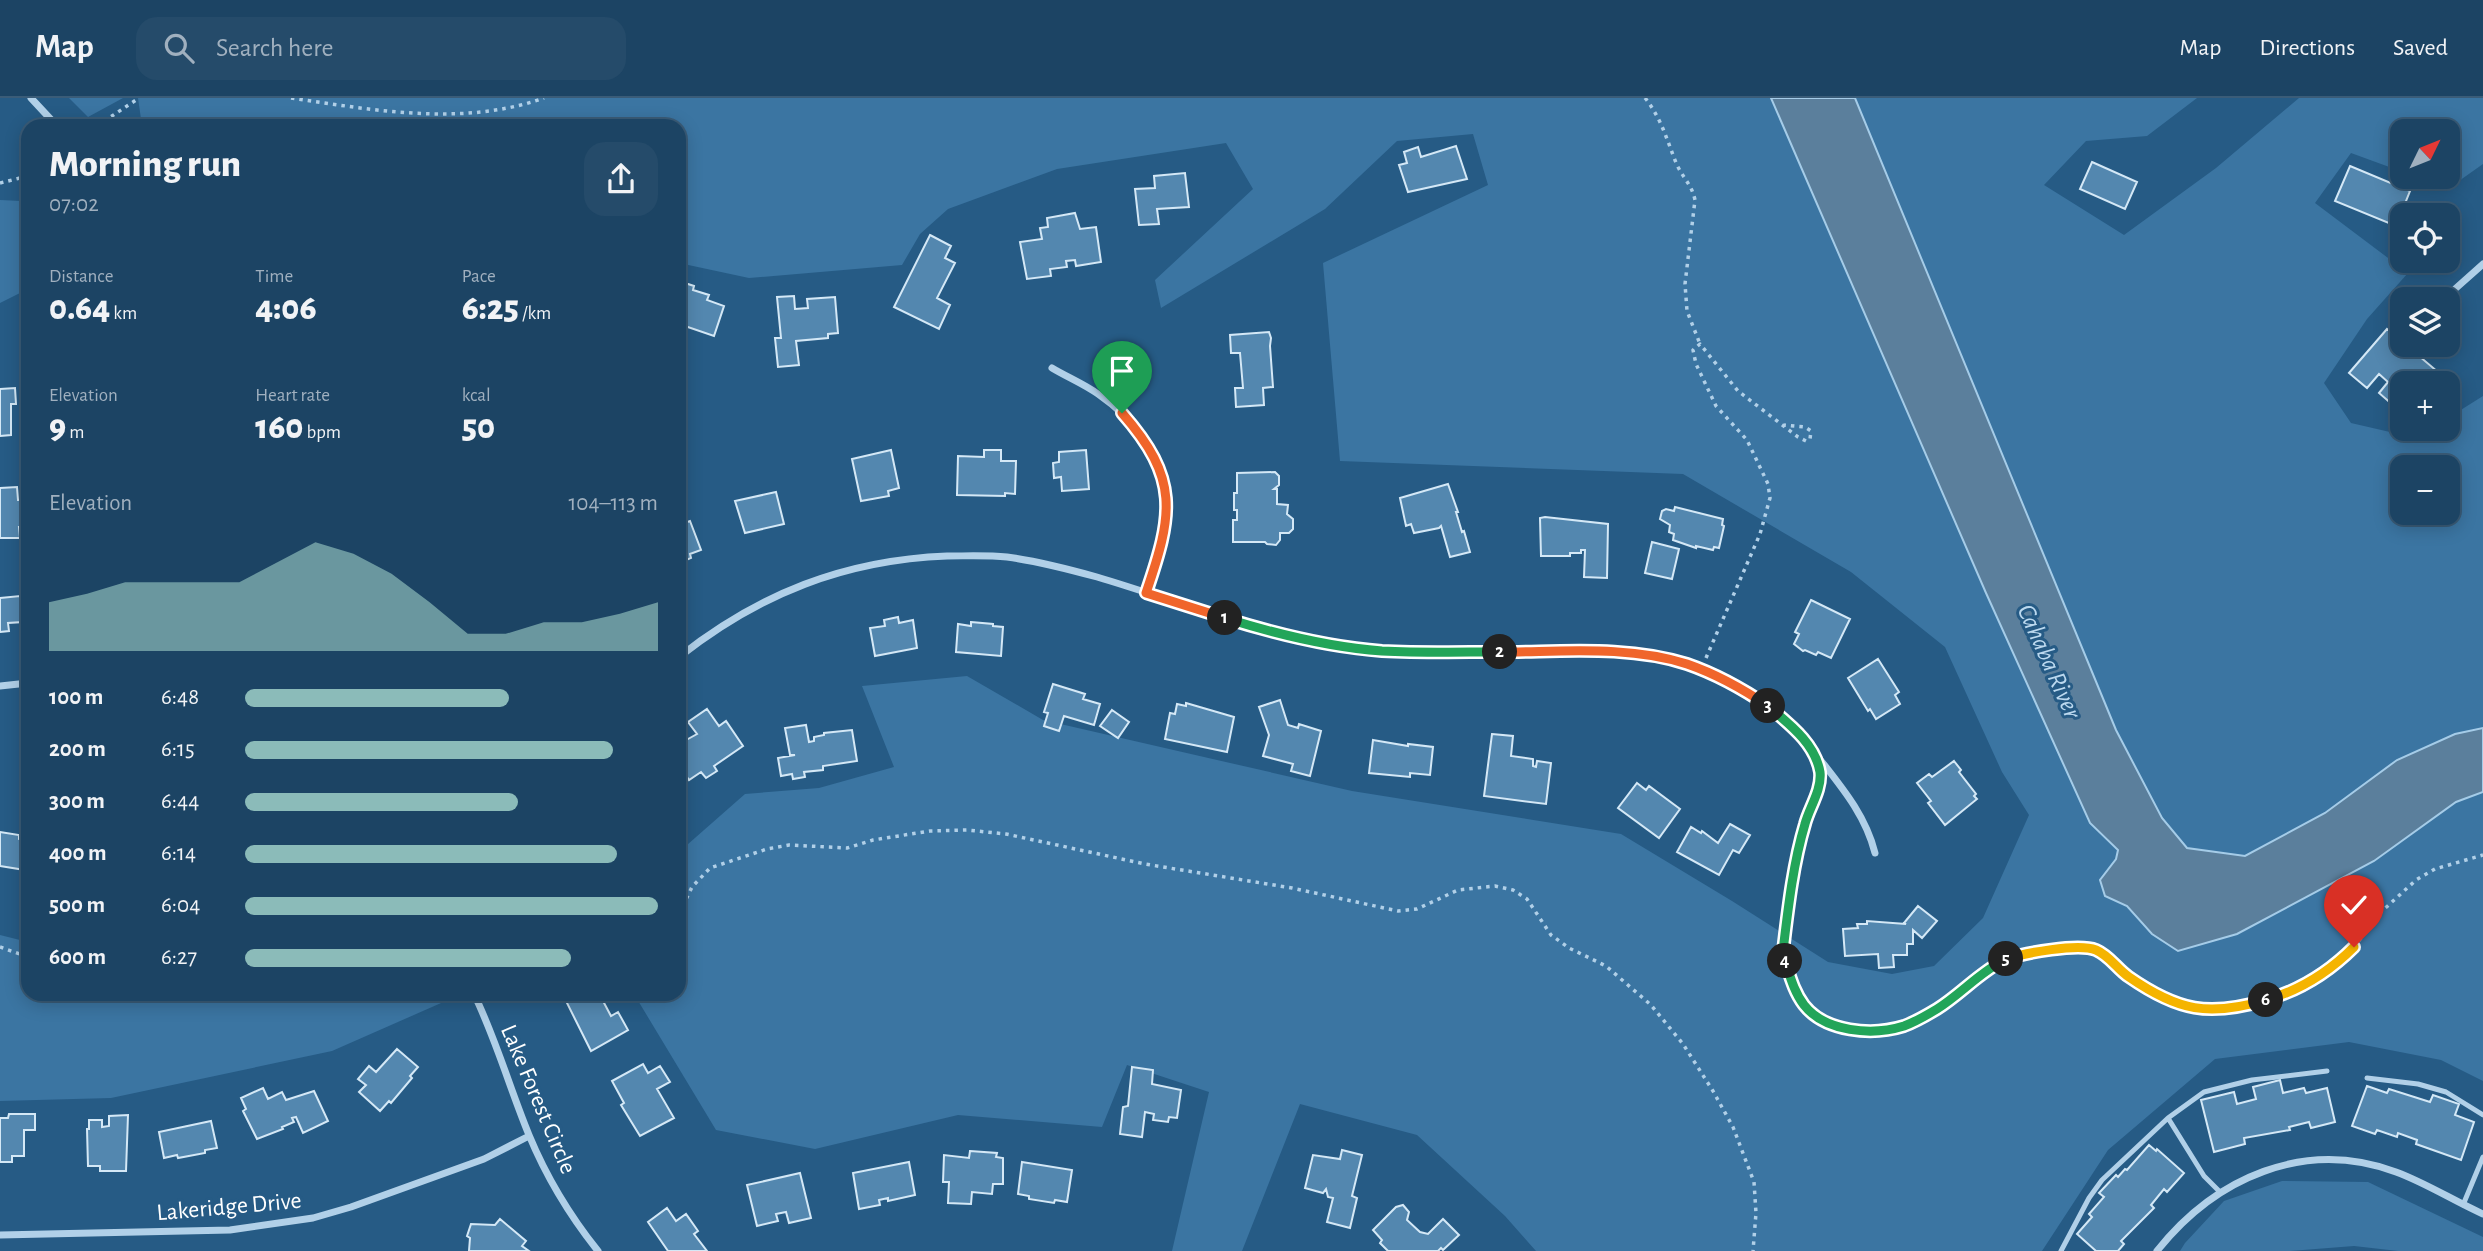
<!DOCTYPE html>
<meta charset="utf-8">
<style>
body{margin:0;font-family:"Alegreya Sans",sans-serif;background:#254b6a;color:#f1f3f6;height:100vh;display:flex;flex-direction:column;font-size:26px;white-space:nowrap}
*{box-sizing:border-box;margin:0}
p{font-size:23px;color:#a0b0bf}
.icon{flex:none;width:38px;height:38px;fill:none;stroke:currentColor;stroke-width:2;stroke-linecap:round;stroke-linejoin:round}
.map{position:relative;flex:1;overflow:hidden}
.details{position:absolute;left:21px;top:21px;width:665px;height:882px;display:flex;flex-direction:column;background:#1c4464;border-radius:21px;box-shadow:0 4px 18px #0003,0 0 0 2px #3a5c78}
.details>*{flex:none}
.needle{width:46px;rotate:47deg}
.tools{position:absolute;left:2390px;top:21px;display:grid;gap:14px}
.tools a{display:grid;place-items:center;width:70px;height:70px;border-radius:14px;background:#1c4464;box-shadow:0 4px 18px #0003,0 0 0 2px #3a5c78;font-size:35px}
.pin{position:absolute;display:grid;place-items:center;width:60px;height:60px;color:#fff;margin:-72px -30px;border-radius:50% 50% 50% 0;rotate:-45deg;box-shadow:0 0 7px #0007}
.pin .icon{rotate:45deg}
.km{position:absolute;width:35px;height:35px;margin:-18px;border-radius:50%;background:#222;color:#fff;font-size:19px;line-height:35px;text-align:center}
.round{display:grid;place-items:center;flex:none;width:74px;height:74px;border-radius:21px;background:#254b6a}
.overview{display:flex;align-items:center;justify-content:space-between;height:119px;padding:0 28px}
h1{font-size:38px;font-weight:800;line-height:52px}
.figures{display:grid;grid-template-columns:repeat(3,1fr);gap:10px;height:119px;padding:7px 28px}
.figures div{display:grid;align-content:center}
.figures b{font-size:35px;font-weight:800}
.figures small{font-size:19px;font-weight:400}
.figures p{font-size:19px}
.chart{height:196px;padding:14px 28px}
.chart p{display:flex;justify-content:space-between}
.chart svg{width:100%;height:126px;margin-top:7px;fill:#8bbbb9;opacity:.7}
ul{padding:0 28px;list-style:none;font-size:23px}
li{display:grid;grid-template-columns:112px 84px 1fr;align-items:center;height:52px}
li i{height:18px;border-radius:9px;background:#8bbbb9}
header{display:flex;align-items:center;gap:42px;box-sizing:border-box;height:98px;padding:0 35px;background:#1c4464;border-bottom:2px solid #3a5c78}
header strong{font-size:33px}
nav{display:flex;gap:38px;margin-inline-start:auto;font-size:24px}
.search{width:490px;height:63px;background:#254b6a;display:flex;align-items:center;gap:18px;box-sizing:border-box;padding:0 24px;border-radius:21px;color:#a0b0bf;font-size:26px}
.map>svg:first-child{display:block}
.green{fill:#3b75a2;fill-rule:evenodd}
.water{fill:#5b7f9c;stroke:#a5cce8;stroke-width:2}
.building{fill:#5387af;stroke:#d4e8f6;stroke-width:2}
.lines{fill:none;stroke-linecap:round;stroke-linejoin:round}
.path{stroke:#b1d0e8;stroke-width:3.5;stroke-dasharray:3.5 5;stroke-linecap:butt}
.service{stroke:#b1d0e8;stroke-width:5}
.minor{stroke:#b1d0e8;stroke-width:7}
.split-1-casing{stroke:#fff;stroke-width:14}
.split-2-casing{stroke:#fff;stroke-width:14}
.split-3-casing{stroke:#fff;stroke-width:14}
.split-4-casing{stroke:#fff;stroke-width:14}
.split-5-casing{stroke:#fff;stroke-width:14}
.split-6-casing{stroke:#fff;stroke-width:14}
.split-7-casing{stroke:#fff;stroke-width:14}
.split-1{stroke:#f0652b;stroke-width:9}
.split-2{stroke:#22a559;stroke-width:9}
.split-3{stroke:#f0652b;stroke-width:9}
.split-4{stroke:#22a559;stroke-width:9}
.split-5{stroke:#22a559;stroke-width:9}
.split-6{stroke:#f5b400;stroke-width:9}
.split-7{stroke:#f5b400;stroke-width:9}
.labels{text-anchor:middle;stroke-width:6;stroke-linejoin:round;paint-order:stroke}
.street-label{font-size:24px;fill:#fff;stroke:#265b85}
.water-label{font-size:26px;font-style:italic;fill:#bcd9ef;stroke:#265b85}
</style>
<header>
<strong>Map</strong>
<div class="search"><svg class="icon" aria-label="search" viewBox="0 0 24 24"><circle cx="10" cy="10" r="6"/><path d="M15 15l6 6"/></svg>Search here</div>
<nav><a>Map</a><a>Directions</a><a>Saved</a></nav>
</header>
<div class="map">
<svg width="2483" height="1153" viewBox="0 0 2483 1153">
<rect width="100%" height="100%" fill="#265b85"/>
<path class="green" d="M69,0H123L88,19Z
M138,0H1771L1986,495L2090,725L2118,752L2116,761L2100,782L2105,798L2127,808L2152,836L2178,853L2237,836L2374,763L2456,704L2483,694V983L2441,962L2349,944L2215,961L2108,1052L2042,1153H1536L1505,1118L1417,1037L1300,1006L1242,1153H1172L1209,994L1127,967L1102,1029L958,1017L815,1051L716,1032L634,896H679V754L745,696L819,690L894,669L862,588L967,578L1043,622L1352,693L1621,736L1732,803L1828,864L1892,876L1934,868L1983,820L2029,717L2002,674L1945,549L1851,474L1683,376L1340,363L1323,165L1488,87L1473,36L1397,43L1325,111L1161,210L1155,182L1253,91L1226,45L1057,71L948,111L920,136L902,167L749,180L679,165V28H142Z
M1855,0H2197L2147,38L2086,43L2044,87L2124,137L2216,70L2299,0H2483V66L2449,90L2417,79H2448V33H2403V74L2351,55L2315,105L2408,175L2367,221L2324,285L2351,325L2416,340L2431,331H2448V320L2483,298V630L2455,636L2397,662L2325,715L2245,758L2187,750L2162,720L2116,632ZM2403,369H2448V415H2403Z
M0,102L21,103L22,194L0,205Z
M0,837L28,844V896L457,898L332,953L111,1000L0,1003Z
M2282,1083L2368,1084L2483,1139V1153H2398L2354,1148L2290,1153H2180L2185,1145L2224,1103Z"/>
<path class="water" d="M1771,0H1855L2116,632L2162,720L2187,750L2245,758L2325,715L2397,662L2455,636L2483,630V694L2456,704L2374,763L2237,836L2178,853L2152,836L2127,808L2105,798L2100,782L2116,761L2118,752L2090,725L1986,495Z"/>
<path class="building" d="M1456,48L1467,81L1408,94L1399,67L1407,65L1404,54L1418,49L1421,59Z
M2092,64L2137,84L2125,111L2080,91Z
M2350,68L2410,93L2396,128L2335,103Z
M1185,75L1189,109L1157,111L1159,126L1139,127L1135,91L1155,90L1154,78Z
M1075,115L1080,131L1096,129L1101,164L1076,168L1075,162L1066,163L1067,169L1050,171L1051,178L1027,181L1020,144L1042,141L1040,130L1048,129L1047,120Z
M930,137L951,148L945,160L955,165L937,200L950,207L939,231L894,209Z
M679,183L694,188L693,192L709,197L707,202L724,208L714,238L679,226Z
M794,198L795,211L808,210L807,201L835,199L838,235L828,236V240L796,243L799,267L778,269L775,240H781L777,199Z
M2387,231L2403,244V247H2406L2438,274L2428,285H2403V300L2401,298L2393,307L2379,295L2388,284L2379,276L2367,290L2349,275Z
M1269,234L1271,240L1270,248L1273,289L1263,290L1264,307L1236,309L1235,290H1243L1240,255H1231L1230,237Z
M15,290L16,306H11V337L0,338V291Z
M891,352L899,390L888,393L889,398L861,403L852,361Z
M984,352H1001V363H1016L1015,396L1005,395V398L957,397L958,358L984,359Z
M1086,352L1089,391L1062,393L1061,379L1054,380L1053,365L1059,364V354Z
M1275,374L1279,378V387L1274,391H1277V406L1288,407L1287,416L1293,421V431L1289,435H1280V442L1276,447L1267,446L1265,444H1233V422H1237V412H1234V395H1237V375Z
M1448,386L1458,414H1456L1462,434L1464,433L1470,454L1450,459L1441,428L1439,430L1414,435L1411,426L1406,428L1400,400Z
M17,389L18,402H22L23,429H19L20,440H0V390Z
M776,394L784,426L745,435L735,403Z
M1675,409L1723,421L1722,427L1724,428L1719,450L1714,449L1713,452L1696,448V450L1673,442L1674,436L1669,434L1670,427L1660,421L1662,413L1666,411L1674,413Z
M1545,419L1608,426L1607,480L1584,479L1585,452H1581V455H1570V458H1541L1540,420Z
M690,423L701,452L690,456L691,460L679,465V427Z
M1652,444L1679,451L1672,481L1645,475Z
M20,498L23,524L8,525L9,533L0,534V500Z
M1811,502L1850,521L1831,560L1818,554L1816,557L1805,552L1803,553L1794,546L1799,536L1795,534Z
M898,519L899,525L913,522L917,550L875,558L870,530L885,528L884,522Z
M971,524L993,526V528L1003,529L1001,558L956,554L958,526L971,528Z
M1878,561L1899,594L1895,597L1900,606L1876,621L1870,611L1868,613L1848,580Z
M1053,586L1085,596L1083,601L1100,606L1094,627L1064,618L1059,633L1044,628L1048,615L1044,614Z
M1280,602L1288,627L1298,630L1299,626L1321,633L1310,678L1291,673L1293,666L1263,658L1269,637L1259,609Z
M1186,605L1234,619L1227,654L1165,641L1170,615L1175,616L1177,606L1186,608Z
M707,611L719,628L726,623L743,648L714,668L717,673L706,680L701,674L689,682L679,667V646L697,636L688,624Z
M1112,612L1129,624L1118,640L1100,628Z
M806,627L809,644L814,643V639L824,637V635L852,632L857,663L823,668V672L804,674L805,679L793,681L792,676L781,678L778,660L795,657H790L785,630Z
M1492,636L1513,638L1511,658L1533,661V668L1536,669L1537,663L1551,665L1546,706L1484,698Z
M1373,642L1408,648V646L1433,649L1430,677L1410,675V679L1369,675Z
M1954,663L1961,672L1959,674L1976,696L1974,698L1977,701L1945,727L1928,705L1931,703L1917,685L1929,676L1932,679Z
M1637,685L1646,692L1649,688L1680,711L1659,740L1618,710Z
M1730,726L1750,737L1739,755L1733,752L1719,777L1677,754L1691,729L1701,735L1702,733L1718,745Z
M0,734L19,737V741L28,743L25,772L0,768Z
M1918,808L1937,823L1922,840L1913,832V846H1907V857H1893L1894,869L1879,870L1878,856L1845,858L1843,831L1858,830L1857,826H1867V823L1906,826L1904,825Z
M569,896H610L612,899L603,903L611,918L618,914L628,932L591,953L564,899Z
M397,951L418,969L410,978L412,980L391,1005L389,1003L380,1013L359,994L366,987L358,981L369,968L376,974Z
M643,966L648,975L660,968L670,984L657,991L674,1020L640,1038L621,1007L624,1005L612,983Z
M1132,969L1153,972L1152,986L1181,992L1177,1020L1169,1019L1168,1024L1153,1022L1154,1016L1145,1014L1142,1039L1120,1036L1123,1009L1128,1008Z
M2280,982L2283,995L2304,990L2306,995L2327,990L2335,1024L2311,1030L2309,1024L2289,1029L2290,1032L2244,1040L2245,1046L2214,1054L2201,1002L2234,994L2237,1006L2256,1001L2253,989Z
M2367,988L2387,995L2389,991L2430,1004L2433,997L2459,1006L2455,1017L2474,1024L2461,1062L2416,1046L2417,1042L2398,1035L2397,1039L2377,1032L2375,1036L2352,1028Z
M263,990L268,1001L282,994L286,1002L314,993L328,1023L303,1035L296,1019L292,1020L294,1024L282,1029L283,1031L257,1041L243,1013L246,1011L241,1000Z
M9,1016H35V1032H24V1058H12V1064H0V1020H8Z
M128,1017L126,1073H100V1068H88L87,1031H89V1022H102V1029L109,1028V1018Z
M211,1023L217,1050L205,1052V1055L178,1060L177,1057L164,1060L159,1034Z
M2149,1047L2156,1053L2157,1051L2184,1075L2167,1094L2164,1091L2151,1107L2154,1110L2121,1143L2124,1146L2118,1153H2096L2077,1136L2092,1119L2089,1116L2104,1099L2099,1095L2116,1077L2118,1079L2125,1071L2127,1072Z
M1342,1052L1362,1057L1352,1098L1357,1100L1350,1130L1327,1124L1333,1100L1328,1099L1326,1091L1323,1095L1305,1090L1313,1057L1340,1061Z
M970,1053L997,1055L996,1059L1003,1060V1086H993L992,1096L972,1094L971,1106L948,1105L949,1084H943L944,1057L969,1060Z
M909,1064L915,1097L888,1103V1100L879,1102L880,1107L859,1111L853,1075Z
M1022,1064L1072,1072L1067,1104L1055,1102L1054,1105L1029,1101V1098L1018,1096Z
M800,1075L811,1120L789,1125L786,1114L776,1116L778,1123L757,1128L747,1087Z
M1403,1107L1409,1114L1407,1122L1420,1134L1428,1136L1443,1121L1459,1137L1443,1152L1441,1150L1438,1153H1388L1380,1145L1382,1142L1373,1132L1396,1109Z
M667,1110L676,1123L686,1116L698,1133L694,1136L707,1153H668L648,1124Z
M500,1121L526,1143L522,1148L529,1153H469L470,1140L467,1138L471,1126L495,1127Z"/>
<g class="lines">
<path class="path" d="M291,0C374,12 462,29 544,0
M1645,0C1662,21 1667,43 1677,67C1683,80 1692,87 1695,102L1685,186L1687,213L1700,246
M97,28L139,0
M0,85L28,78
M1706,560L1760,436L1770,400L1768,386L1747,342L1716,308L1696,266L1693,252L1700,246L1738,293L1798,339L1806,343L1810,341L1811,333L1805,329L1784,327
M1819,680L1818,691L1805,726L1783,853L1796,895L1805,909L1819,921L1837,929L1888,931L1905,927L1938,910L1991,868L2008,859L2078,849L2095,852L2109,860L2126,877L2149,892L2179,906L2204,913L2250,907L2283,897L2313,883L2334,868L2354,849L2381,814L2416,782L2435,771L2483,757
M679,816L692,789L710,770L767,751L789,747L847,750L873,742L930,733L967,732L1006,736L1145,766L1292,790L1398,813L1417,811L1458,792L1495,788L1513,792L1527,801L1551,837L1569,850L1606,868L1651,907L1683,946L1713,993L1733,1029L1754,1084L1756,1115L1753,1153
M0,849L28,859
M254,896L268,899L282,896
M316,896C334,902 347,901 365,896"/>
<path class="service" d="M2367,980L2418,986L2446,994L2483,1017
M2168,1020L2204,994L2252,982L2327,973
M2463,1107L2483,1059
M2061,1153L2089,1100L2102,1082L2168,1020L2204,1078L2220,1094"/>
<path class="minor" d="M31,0L57,28
M2446,199L2483,166
M1052,270C1067,279 1084,286 1098,296C1131,319 1167,359 1167,401C1167,434 1156,465 1146,495
M679,559C759,496 844,462 947,458C967,458 987,457 1007,459C1037,463 1068,471 1097,479C1178,503 1256,535 1340,548C1410,558 1482,554 1552,554C1596,554 1641,553 1684,565C1740,581 1787,618 1822,664C1844,692 1866,719 1875,755
M0,588L28,585
M474,896C496,941 510,991 529,1037C546,1078 570,1118 598,1153
M0,1137L230,1132L313,1120L351,1109L484,1061L529,1038
M2157,1153C2215,1080 2304,1040 2396,1074C2426,1085 2454,1103 2483,1116"/>
</g>
<g class="lines">
<defs>
<path id="split-1" d="M1122,315C1180,381 1173,416 1146,495L1225,520"/>
<path id="split-2" d="M1225,520C1276,536 1328,549 1382,553C1421,555 1461,554 1500,554"/>
<path id="split-3" d="M1500,554C1561,554 1628,547 1687,566C1716,576 1743,591 1768,608"/>
<path id="split-4" d="M1768,608C1789,626 1815,645 1820,674C1822,692 1809,710 1805,726C1793,766 1788,811 1783,853L1785,863"/>
<path id="split-5" d="M1785,863C1790,878 1794,894 1804,907C1825,934 1872,938 1904,928C1915,924 1927,917 1937,911C1961,896 1981,873 2006,861"/>
<path id="split-6" d="M2006,861C2025,855 2078,845 2096,852C2110,858 2117,871 2129,879C2178,913 2209,919 2266,902"/>
<path id="split-7" d="M2266,902C2301,892 2328,875 2354,849"/>
</defs>
<use href="#split-1" class="split-1-casing"/>
<use href="#split-2" class="split-2-casing"/>
<use href="#split-3" class="split-3-casing"/>
<use href="#split-4" class="split-4-casing"/>
<use href="#split-5" class="split-5-casing"/>
<use href="#split-6" class="split-6-casing"/>
<use href="#split-7" class="split-7-casing"/>
<use href="#split-1" class="split-1"/>
<use href="#split-2" class="split-2"/>
<use href="#split-3" class="split-3"/>
<use href="#split-4" class="split-4"/>
<use href="#split-5" class="split-5"/>
<use href="#split-6" class="split-6"/>
<use href="#split-7" class="split-7"/>
</g>
<g class="labels">
<g class="street-label">
<text transform="translate(539 1001) rotate(67)" y="8">Lake Forest Circle</text>
<text transform="translate(229 1108) rotate(-5)" y="8">Lakeridge Drive</text>
</g>
<g class="water-label">
<text transform="translate(2050 563) rotate(66)" y="9">Cahaba River</text>
</g>
</g>
</svg>
<div class="tools">
<a><svg class="needle" viewBox="-14 -14 28 28"><path d="M0-13l5 13h-10z" fill="#e53935"/><path d="M0 13l5-13h-10z" fill="#a0b0bf"/></svg></a>
<a><svg class="icon" aria-label="locate" viewBox="0 0 24 24"><circle cx="12" cy="12" r="6"/><path d="M12 2v4M12 18v4M2 12h4M18 12h4"/></svg></a>
<a><svg class="icon" aria-label="layers" viewBox="0 0 24 24"><path d="M12 4l9 5-9 5-9-5zM3 14l9 5 9-5"/></svg></a>
<a>+</a>
<a>−</a>
</div>
<div class="pin" style="left:1122px;top:315px;background:#1e9e55"><svg class="icon" aria-label="arrive" viewBox="0 0 24 24"><path d="M6 21V4h12l-3 4 3 4H6"/></svg></div>
<div class="pin" style="left:2354px;top:849px;background:#d93025"><svg class="icon" aria-label="check" viewBox="0 0 24 24"><path d="M5 12l5 5 9-10"/></svg></div>
<b class="km" style="left:1225px;top:520px">1</b>
<b class="km" style="left:1500px;top:554px">2</b>
<b class="km" style="left:1768px;top:608px">3</b>
<b class="km" style="left:1785px;top:863px">4</b>
<b class="km" style="left:2006px;top:861px">5</b>
<b class="km" style="left:2266px;top:902px">6</b>
<section class="details">
<div class="overview"><div><h1>Morning run</h1><p>07:02</p></div><a class="round"><svg class="icon" aria-label="share" viewBox="0 0 24 24"><path d="M12 15V3M7 8l5-5 5 5M5 13v7h14v-7"/></svg></a></div>
<div class="figures">
<div><p>Distance</p><b>0.64<small> km</small></b></div>
<div><p>Time</p><b>4:06</b></div>
<div><p>Pace</p><b>6:25<small> /km</small></b></div>
</div>
<div class="figures">
<div><p>Elevation</p><b>9<small> m</small></b></div>
<div><p>Heart rate</p><b>160<small> bpm</small></b></div>
<div><p>kcal</p><b>50</b></div>
</div>
<div class="chart"><p><span>Elevation</span>104–113 m</p>
<svg viewBox="0 0 160 44" preserveAspectRatio="none"><path d="M0 44V27L10 24L20 20L30 20L40 20L50 20L60 13L70 6L80 10L90 17L100 27L110 38L120 38L130 34L140 34L150 31L160 27V44z"/></svg>
</div>
<ul>
<li><b>100 m</b>6:48<i style="width:64%"></i></li>
<li><b>200 m</b>6:15<i style="width:89%"></i></li>
<li><b>300 m</b>6:44<i style="width:66%"></i></li>
<li><b>400 m</b>6:14<i style="width:90%"></i></li>
<li><b>500 m</b>6:04<i style="width:100%"></i></li>
<li><b>600 m</b>6:27<i style="width:79%"></i></li>
</ul>
</section>
</div>
